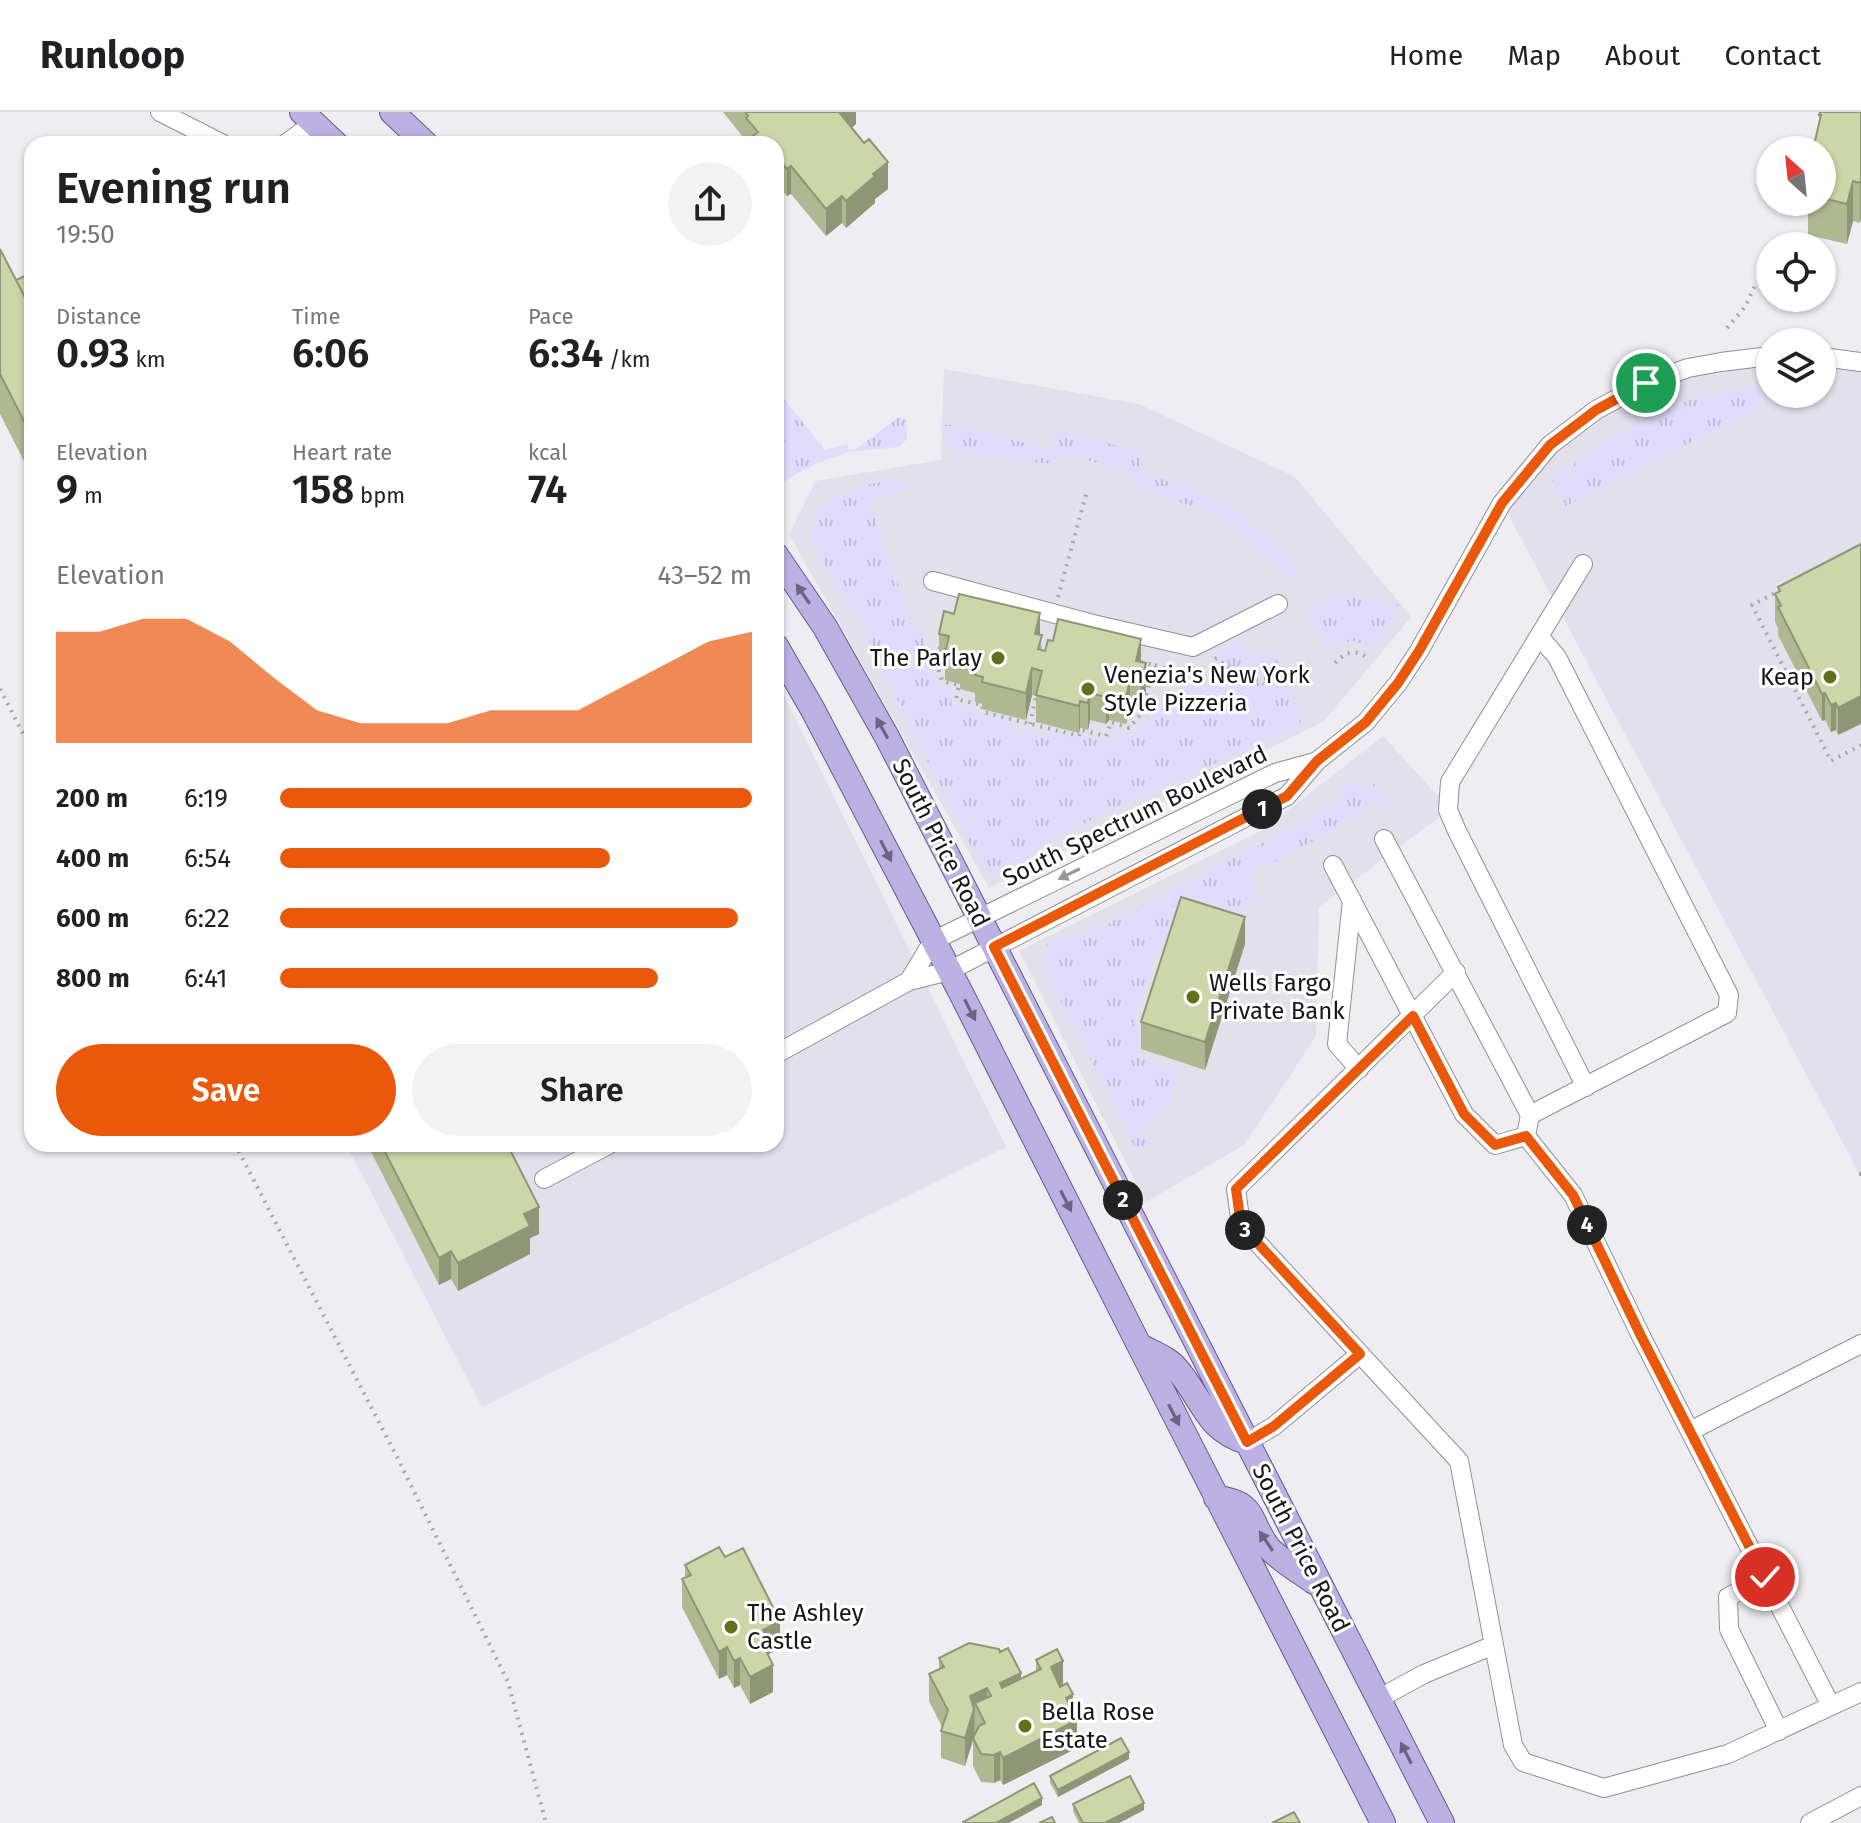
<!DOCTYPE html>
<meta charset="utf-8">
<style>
body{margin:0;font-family:"Fira Sans",sans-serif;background:#f2f2f2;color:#202124;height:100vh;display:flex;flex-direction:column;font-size:30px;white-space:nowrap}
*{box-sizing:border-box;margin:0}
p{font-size:26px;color:#757577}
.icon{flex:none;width:44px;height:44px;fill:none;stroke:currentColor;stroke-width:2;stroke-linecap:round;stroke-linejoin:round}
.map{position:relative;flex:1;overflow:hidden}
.drawer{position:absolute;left:24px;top:24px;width:760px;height:1016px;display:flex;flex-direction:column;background:#fff;border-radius:24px;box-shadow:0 2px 6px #0004}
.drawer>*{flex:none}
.needle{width:52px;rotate:333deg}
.controls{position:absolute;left:1756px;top:24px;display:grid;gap:16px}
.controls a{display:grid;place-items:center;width:80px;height:80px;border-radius:50%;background:#fff;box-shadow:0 2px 6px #0004;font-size:40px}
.pin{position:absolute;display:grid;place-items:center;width:68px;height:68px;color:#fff;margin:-34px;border:4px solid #fff;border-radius:50%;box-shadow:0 2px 8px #0007}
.km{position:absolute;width:40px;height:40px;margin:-20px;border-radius:50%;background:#222;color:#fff;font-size:22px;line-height:40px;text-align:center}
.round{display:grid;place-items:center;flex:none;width:84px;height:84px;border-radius:42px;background:#f2f2f2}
.overview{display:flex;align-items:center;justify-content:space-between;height:136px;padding:0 32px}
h1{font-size:44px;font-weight:600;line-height:60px}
.metrics{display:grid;grid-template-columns:repeat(3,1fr);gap:12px;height:136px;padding:8px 32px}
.metrics div{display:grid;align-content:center}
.metrics b{font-size:40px;font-weight:600}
.metrics small{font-size:22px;font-weight:400}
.metrics p{font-size:22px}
.chart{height:224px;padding:16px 32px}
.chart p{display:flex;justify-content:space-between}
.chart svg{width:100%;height:144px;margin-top:8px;fill:#ea580c;opacity:.7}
.primary-button{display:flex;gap:16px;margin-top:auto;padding:16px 32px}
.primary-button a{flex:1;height:92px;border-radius:48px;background:#ea580c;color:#fff;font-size:32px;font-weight:600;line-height:92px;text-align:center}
.primary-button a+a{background:#f2f2f2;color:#202124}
ul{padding:0 32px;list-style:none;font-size:26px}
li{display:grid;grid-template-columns:128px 96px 1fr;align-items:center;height:60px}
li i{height:20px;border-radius:10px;background:#ea580c}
header{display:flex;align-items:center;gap:48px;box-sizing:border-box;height:112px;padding:0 40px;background:#fff;border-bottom:2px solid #e0e0e0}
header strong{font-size:38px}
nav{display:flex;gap:44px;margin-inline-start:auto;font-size:28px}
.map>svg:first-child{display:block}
.built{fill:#e2e0eb}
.grass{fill:url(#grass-tufts)}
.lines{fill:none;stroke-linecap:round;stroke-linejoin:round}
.minor-casing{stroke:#909093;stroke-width:20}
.major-casing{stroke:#665990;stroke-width:26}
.path{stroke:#a7a7aa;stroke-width:4;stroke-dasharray:2 6;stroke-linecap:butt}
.minor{stroke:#fff;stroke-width:18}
.major{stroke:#bcb1e3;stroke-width:24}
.wall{fill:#afb891}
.shaded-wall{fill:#8f9676}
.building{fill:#ccd6a9;stroke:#8f9676;stroke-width:2}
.oneway{fill:#6a647e}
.oneway2{fill:#979797}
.route-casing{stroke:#fff;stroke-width:16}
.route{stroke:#ea580c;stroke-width:10}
.poi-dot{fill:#62701b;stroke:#fff;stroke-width:3}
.labels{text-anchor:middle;stroke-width:6;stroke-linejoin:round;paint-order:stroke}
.poi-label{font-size:24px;fill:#171718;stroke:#fff;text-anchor:start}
.street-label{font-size:24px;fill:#171718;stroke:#fff}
</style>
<header>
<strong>Runloop</strong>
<nav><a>Home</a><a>Map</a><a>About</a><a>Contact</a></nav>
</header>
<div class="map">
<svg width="1861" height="1711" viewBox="0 0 1861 1711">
<defs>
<pattern id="grass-tufts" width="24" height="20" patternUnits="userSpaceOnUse" patternTransform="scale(2)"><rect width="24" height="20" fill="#e1dbfe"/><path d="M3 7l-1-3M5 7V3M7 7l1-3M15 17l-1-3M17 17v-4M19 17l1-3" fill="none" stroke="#c0bbd9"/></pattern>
</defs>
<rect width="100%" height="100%" fill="#eeedf1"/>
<path class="built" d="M1822,249L1861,250V1065L1502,391L1550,333L1646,271L1770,250V282H1822Z
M944,257L1139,292L1295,365L1411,505L1323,610L989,776L789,422L816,369L941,348Z
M776,567L1006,1035L482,1295L346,1032H776Z
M1383,624L1450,697L1319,795L1316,924L1244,1033L1146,1090L1019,839L1263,718Z"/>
<path class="grass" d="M1762,273L1760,295L1566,394L1550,365L1567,358L1593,337L1650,303L1695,286Z
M776,277L825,338L847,332L849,338L856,337L899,305L906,307L907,327L899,335L849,340L817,351L784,369H776Z
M945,313H951L1051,337L1055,321L1059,319L1142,340L1144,344L1140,360L1185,375L1231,398L1234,397C1258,418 1280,436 1301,461L1287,467L1265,442L1226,410L1202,398L1135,374L1126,358L1064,343L1049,352L954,339L946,335L941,315Z
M898,368L907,373L910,380L903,377L869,390L912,512L918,513L939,573L955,577L951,591L980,597V601L1006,608L1005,616L1049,625L1050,620L1079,627L1081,623L1108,630L1112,618L1130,622L1191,566L1204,578L1224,558C1248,572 1256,574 1282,565L1301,599L1300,614L1110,698L1035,737L1026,753L1003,763H995L982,756L942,679L858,506L810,429L817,404L816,398C844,379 865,371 898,368Z
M1338,480L1400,493L1375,534L1351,529L1329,537L1308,497L1316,488L1319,492Z
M1236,528C1246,542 1257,546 1273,540L1284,559C1259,569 1230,565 1216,538Z
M1349,670L1370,676L1374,672L1386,686L1390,693L1371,690L1324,723L1269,753L1255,752L1254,768H1250L1256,785L1223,817L1170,834L1165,833L1162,840L1156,839L1133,912L1138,914L1136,920L1142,921L1134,945L1181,959C1172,986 1165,1003 1141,1020L1153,1035H1135L1045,858L1042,851L1047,832L1061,824L1074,826H1080L1315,704L1341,686Z"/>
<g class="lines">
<defs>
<path id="minor" d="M160,0L223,32
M285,32L314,11
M1822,245L1861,250
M1583,452L1450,670L1448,698L1457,719L1586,975
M933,469L1093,512L1193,535L1278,492
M1384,727L1530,1003L1526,1024L1573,1083L1641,1224L1831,1594
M1333,753L1464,1002L1495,1033L1526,1024
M1352,788L1337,932L1359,957
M1456,860L1236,1077L1241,1113L1459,1349L1513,1633L1523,1650L1604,1676L1728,1642L1861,1580
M909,869L933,829L1275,661L1315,650
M776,942L909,869L949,859L1287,684L1317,649L1366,610L1398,571L1419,539L1502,391L1550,333L1596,298L1646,271L1688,256L1721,250L1770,244
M1530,1003L1727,901L1729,883L1557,545L1539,524
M544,1067L610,1032
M1690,1319L1861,1232
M1247,1330L1274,1314L1360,1242
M1765,1465L1728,1485L1729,1517L1779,1619
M1378,1587L1424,1562L1494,1533
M1810,1711L1861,1684"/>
<path id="major" d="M302,0L336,32
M392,0L426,32
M776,443L825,515L887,625L1442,1711
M776,534L813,598L960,879L1139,1233L1383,1711
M1139,1233C1150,1240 1168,1246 1176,1256C1202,1285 1205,1318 1247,1330
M1216,1386C1257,1390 1248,1409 1268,1435C1277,1446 1302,1461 1314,1470"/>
</defs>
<use href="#minor" class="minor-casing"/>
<use href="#major" class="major-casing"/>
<path class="path" d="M1727,216L1745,195L1755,174
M1781,478L1752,493L1831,649L1861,633
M1058,485L1087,379
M940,535L936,550L942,569L959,573L956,587L982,593L983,600L1079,624L1081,618L1106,624L1111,610L1129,616L1142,601L1154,553L1183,561L1200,553
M1215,547L1217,546C1240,568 1253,573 1284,562
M1141,550L1154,553
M1335,551C1346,540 1355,536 1369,547
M0,577L32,639
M1030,612L1037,579
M235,1032L398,1347L508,1570L546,1711
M1859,1062H1861"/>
<use href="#minor" class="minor"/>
<use href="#major" class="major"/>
</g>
<path class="wall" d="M723,0H856V12L852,16L888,77L875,87V91L846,116L842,111L826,124L791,82L787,84L776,72V32L746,29Z
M1861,0L1860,111L1853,109L1847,132L1808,123V99L1805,98V90H1822V38L1815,29L1819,13V3Z
M0,137L16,168L32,173V355L28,357L0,302Z
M1861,432L1838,623L1836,618L1831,620L1825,608L1822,609L1778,523V516L1775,510V482L1778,480V475Z
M939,522L1040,523L1042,538L1141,550L1146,579L1141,598L1130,595L1126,612L1109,608L1106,612L1090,608L1088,618L1080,616L1079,621L1036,610V584L1032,583L1026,608L982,597V592L975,590V581L960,577V572L945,568V550L939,549Z
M1245,832L1205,958L1141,937V910Z
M367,1032H507L539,1122L530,1126V1142L458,1179L451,1167L439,1173Z
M725,1445L780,1536L769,1542L773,1580L750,1592L740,1573L734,1576L727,1563L719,1567L682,1495V1467L685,1465V1453Z
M939,1546L1021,1567L1036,1559V1548L1063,1573L1073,1598L1077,1636L1003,1673L1000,1668L994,1671L981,1670L973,1654V1629L965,1654L941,1646V1619L942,1615L929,1589V1562L939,1557Z
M1129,1647L1058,1685L1050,1671V1664Z
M1073,1692L1144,1698L1119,1711H1079L1073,1699Z"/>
<path class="shaded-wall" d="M838,0H856V12L838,27Z
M888,50V77L875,87V91L846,116V89L873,62Z
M791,54V82L787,84V57Z
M1861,67V107L1860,111V71Z
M1853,69V109L1847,132V92Z
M842,84V111L826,124V97Z
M32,314V355L28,357V317Z
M1040,501V529L1035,522Z
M1141,527V554L1136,549Z
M1146,551V579L1141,598V570Z
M1032,556V583L1026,608V581Z
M1130,568V595L1126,612V585Z
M1090,581V608L1088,618V591Z
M1109,581V608L1106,612V585Z
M1825,581V608L1822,609V582Z
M1861,584V612L1838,623V596Z
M1080,589V616L1079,621V594Z
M1836,591V618L1831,620V593Z
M1245,805V832L1205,958V930Z
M539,1095V1122L530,1126V1142L458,1179V1151L524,1102Z
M451,1139V1167L439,1173V1146Z
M780,1509V1536L769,1542V1555L773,1553V1580L750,1592V1565L763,1518Z
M727,1535V1563L719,1567V1540Z
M740,1546V1573L734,1576V1549Z
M1063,1549V1577L1051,1583V1555Z
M1021,1561V1588L1000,1599V1571Z
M987,1576V1603L975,1591L974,1624L965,1654V1626L970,1584Z
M1073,1582V1610L1066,1586Z
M1077,1608V1636L1003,1673V1646Z
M1000,1640V1668L994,1671V1643Z
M1129,1640V1647L1058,1685V1678Z
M1042,1686V1693L1009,1711H996Z
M1144,1691V1698L1119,1711H1105Z"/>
<path class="building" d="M745,0H839L864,31L869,27L888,50L873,62L875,64L846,89L842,84L826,97L791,54L787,57L776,45V32H742L758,20L746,6L748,4Z
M1820,0H1861V67L1860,71L1853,69L1847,92L1822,86V38H1810L1812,29H1815L1821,3H1819Z
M0,137L32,199V314L28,317L0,262Z
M27,163L32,173V199L16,168Z
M1861,432V584L1838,596L1836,591L1831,593L1825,581L1822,582L1778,495L1781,494L1775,482L1780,479L1778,475Z
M959,482L1040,501L1035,522L1042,523L1038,537L1045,539L1048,528L1053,529L1058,507L1141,527L1136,549L1146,551L1141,570L1130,568L1126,585L1109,581L1106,585L1090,581L1088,591L1080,589L1079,594L1036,583L1042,559L1032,556L1026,581L982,570L983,565L975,563L977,554L960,550L961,545L945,541L949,524L939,522L944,499L954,502Z
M1181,785L1245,805L1205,930L1141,910Z
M381,1032H507L539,1095L524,1102L530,1114L458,1151L451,1139L439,1146Z
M719,1435L725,1445L743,1436L780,1509L763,1518L769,1530L763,1533L773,1553L750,1565L740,1546L734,1549L727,1535L719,1540L682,1467L691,1463L685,1453Z
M969,1531L999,1537L1000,1540L1008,1536L1021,1561L1000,1571L1002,1576L1041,1557L1036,1548L1057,1537L1063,1549L1051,1555L1060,1575L1067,1571L1073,1582L1066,1586L1077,1608L1003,1646L1000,1640L994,1643L981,1642L973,1626L979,1614L985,1611L975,1591L991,1584L987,1576L970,1584L974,1597L965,1626L941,1619L948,1598L929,1562L944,1555L939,1546Z
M1121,1626L1129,1640L1058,1678L1050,1664Z
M1130,1664L1144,1691L1105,1711H1083L1073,1692Z
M1034,1671L1042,1686L996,1711H963V1710Z
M1294,1700L1300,1711H1272Z
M1052,1705L1055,1711H1039Z"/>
<defs><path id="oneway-solid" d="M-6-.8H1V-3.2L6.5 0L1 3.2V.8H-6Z" transform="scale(2)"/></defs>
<g class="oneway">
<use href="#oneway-solid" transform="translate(803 482) rotate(-124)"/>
<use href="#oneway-solid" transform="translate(882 616) rotate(-119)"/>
<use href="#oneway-solid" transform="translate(886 739) rotate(63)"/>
<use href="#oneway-solid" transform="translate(970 898) rotate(63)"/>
<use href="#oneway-solid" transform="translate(1066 1089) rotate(63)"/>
<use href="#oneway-solid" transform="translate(1174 1303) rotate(63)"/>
<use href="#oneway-solid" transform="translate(1266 1429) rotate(-124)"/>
<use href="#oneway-solid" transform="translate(1406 1641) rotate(-117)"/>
</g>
<use class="oneway2" href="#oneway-solid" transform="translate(1069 762) rotate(154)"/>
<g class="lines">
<defs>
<path id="route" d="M1646,271L1596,298L1550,333L1502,391L1419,539L1398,571L1366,610L1317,649L1287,684L994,835L1247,1330L1274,1314L1360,1242L1241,1113L1236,1077L1413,904L1464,1002L1495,1033L1526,1024L1573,1083L1641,1224L1765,1465"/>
</defs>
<use href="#route" class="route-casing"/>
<use href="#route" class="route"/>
</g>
<g class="poi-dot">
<circle cx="998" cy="546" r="8"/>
<circle cx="1830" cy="565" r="8"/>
<circle cx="1088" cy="577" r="8"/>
<circle cx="1193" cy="885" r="8"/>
<circle cx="731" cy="1515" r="8"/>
<circle cx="1025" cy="1614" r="8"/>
</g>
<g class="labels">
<g class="poi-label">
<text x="982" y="554" text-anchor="end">The Parlay</text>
<text x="1104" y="571">Venezia's New York<tspan x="1104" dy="28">Style Pizzeria</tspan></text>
<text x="1814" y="573" text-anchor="end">Keap</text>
<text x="1209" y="879">Wells Fargo<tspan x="1209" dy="28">Private Bank</tspan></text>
<text x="747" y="1509">The Ashley<tspan x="747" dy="28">Castle</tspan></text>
<text x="1041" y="1608">Bella Rose<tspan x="1041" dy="28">Estate</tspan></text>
</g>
<g class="street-label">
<text transform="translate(1135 704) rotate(-26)" y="8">South Spectrum Boulevard</text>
<text transform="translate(941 731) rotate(63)" y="8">South Price Road</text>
<text transform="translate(1301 1436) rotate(63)" y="8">South Price Road</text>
</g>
</g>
</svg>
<div class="controls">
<a><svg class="needle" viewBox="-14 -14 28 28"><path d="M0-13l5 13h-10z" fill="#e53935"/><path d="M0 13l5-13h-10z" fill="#757577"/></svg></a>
<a><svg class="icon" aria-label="locate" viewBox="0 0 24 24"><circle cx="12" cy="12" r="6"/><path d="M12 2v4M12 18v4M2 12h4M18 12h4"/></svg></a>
<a><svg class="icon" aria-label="layers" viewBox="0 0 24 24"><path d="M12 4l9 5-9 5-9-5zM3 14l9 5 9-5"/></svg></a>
</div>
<div class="pin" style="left:1646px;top:271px;background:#1e9e55"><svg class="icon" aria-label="arrive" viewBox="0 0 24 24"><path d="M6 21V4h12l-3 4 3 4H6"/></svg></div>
<div class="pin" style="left:1765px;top:1465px;background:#d93025"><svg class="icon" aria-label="check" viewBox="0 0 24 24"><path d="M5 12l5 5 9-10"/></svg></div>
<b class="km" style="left:1262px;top:697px">1</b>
<b class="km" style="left:1123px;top:1088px">2</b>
<b class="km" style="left:1245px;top:1118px">3</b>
<b class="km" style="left:1587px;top:1113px">4</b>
<section class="drawer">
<div class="overview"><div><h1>Evening run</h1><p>19:50</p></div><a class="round"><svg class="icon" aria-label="share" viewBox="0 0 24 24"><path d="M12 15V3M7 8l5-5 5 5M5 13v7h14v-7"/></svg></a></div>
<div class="metrics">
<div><p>Distance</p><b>0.93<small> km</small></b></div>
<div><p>Time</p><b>6:06</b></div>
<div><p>Pace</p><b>6:34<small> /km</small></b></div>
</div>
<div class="metrics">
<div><p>Elevation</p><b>9<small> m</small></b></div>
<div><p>Heart rate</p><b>158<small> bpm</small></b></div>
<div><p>kcal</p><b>74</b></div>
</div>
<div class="chart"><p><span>Elevation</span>43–52 m</p>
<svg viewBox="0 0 160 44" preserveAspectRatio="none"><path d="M0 44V10L10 10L20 6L30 6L40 13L50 24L60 34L70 38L80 38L90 38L100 34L110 34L120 34L130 27L140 20L150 13L160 10V44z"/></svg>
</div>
<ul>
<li><b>200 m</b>6:19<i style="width:100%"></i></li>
<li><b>400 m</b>6:54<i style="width:70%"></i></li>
<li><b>600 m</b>6:22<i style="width:97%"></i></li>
<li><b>800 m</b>6:41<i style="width:80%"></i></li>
</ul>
<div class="primary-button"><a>Save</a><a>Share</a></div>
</section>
</div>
